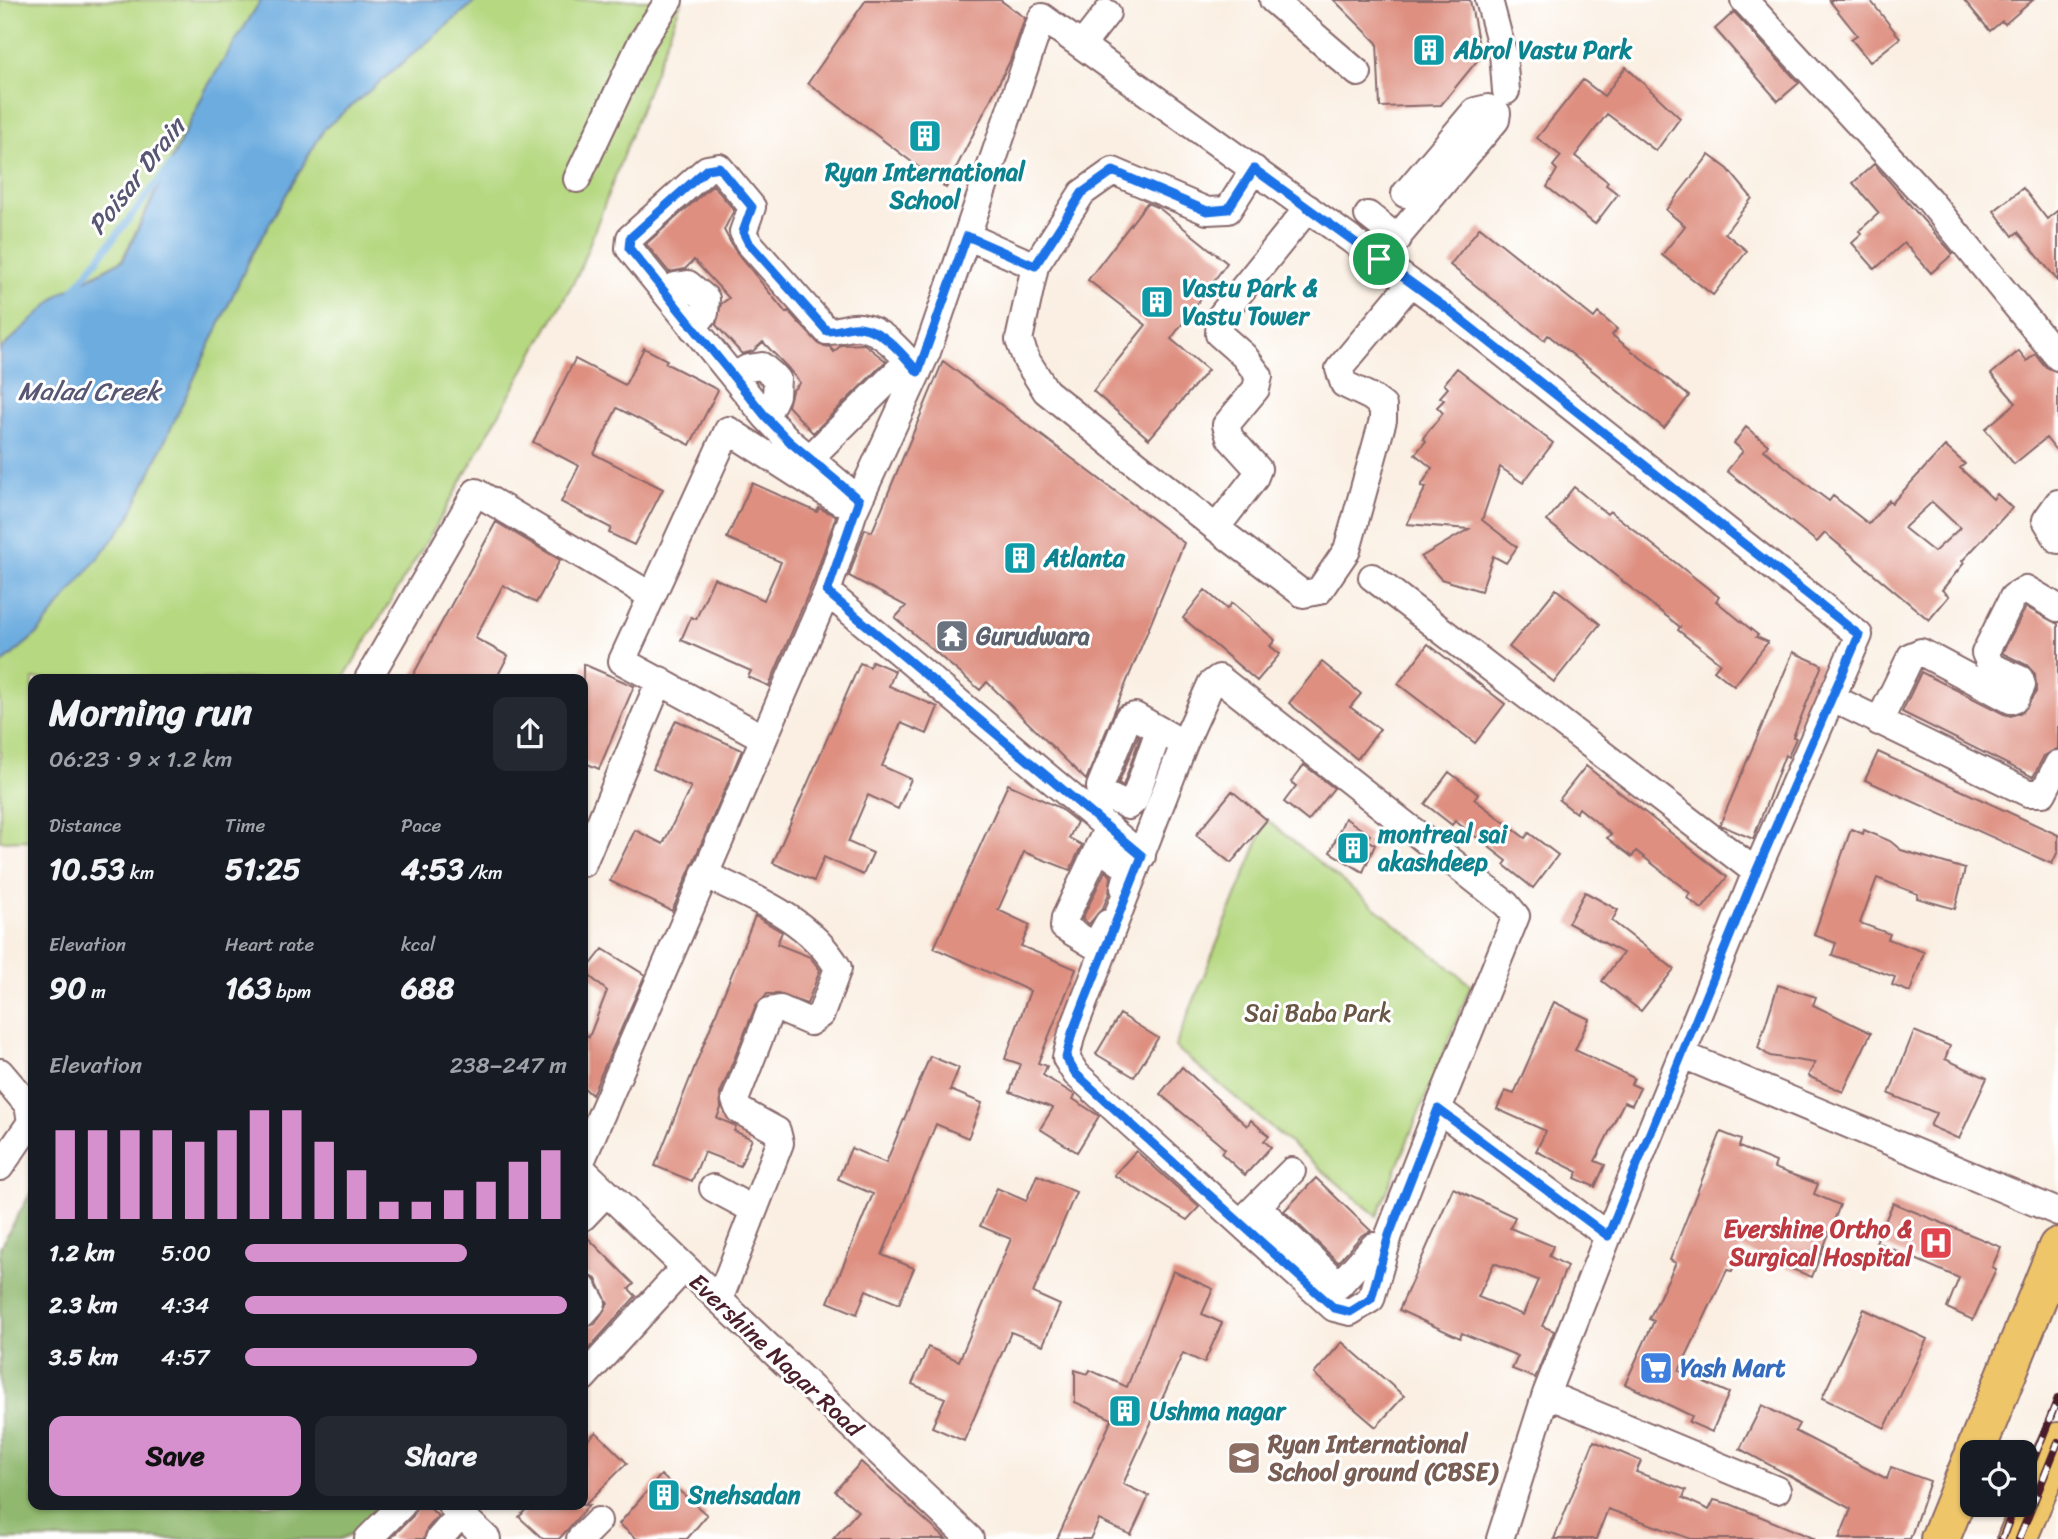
<!DOCTYPE html>
<meta charset="utf-8">
<style>
body{margin:0;font-family:Sriracha,sans-serif;background:#242831;color:#f1f3f6;height:100vh;display:flex;flex-direction:column;font-size:26px;white-space:nowrap}
*{box-sizing:border-box;margin:0}
p{font-size:23px;color:#9ea1a6}
.icon{flex:none;width:38px;height:38px;fill:none;stroke:currentColor;stroke-width:2;stroke-linecap:round;stroke-linejoin:round}
.map{position:relative;flex:1;overflow:hidden}
.details{position:absolute;left:28px;top:674px;width:560px;height:836px;display:flex;flex-direction:column;background:#171b24;border-radius:14px;box-shadow:0 2px 5px #0004}
.details>*{flex:none}
.buttons{position:absolute;left:1960px;top:1440px;display:grid;gap:14px}
.buttons a{display:grid;place-items:center;width:77px;height:77px;border-radius:14px;background:#171b24;box-shadow:0 2px 5px #0004;font-size:35px}
.pin{position:absolute;display:grid;place-items:center;width:60px;height:60px;color:#fff;margin:-30px;border:4px solid #fff;border-radius:50%;box-shadow:0 2px 7px #0007}
.round{display:grid;place-items:center;flex:none;width:74px;height:74px;border-radius:14px;background:#242831}
.overview{display:flex;align-items:center;justify-content:space-between;height:119px;padding:0 21px}
h1{font-size:38px;font-weight:700;line-height:52px}
.figures{display:grid;grid-template-columns:repeat(3,1fr);gap:10px;height:119px;padding:7px 21px}
.figures div{display:grid;align-content:center}
.figures b{font-size:30px;font-weight:700}
.figures small{font-size:19px;font-weight:400}
.figures p{font-size:19px}
.chart{height:196px;padding:14px 21px}
.chart p{display:flex;justify-content:space-between}
.chart svg{width:100%;height:126px;margin-top:7px;stroke:#d690ce;stroke-width:6}
.primary-button{display:flex;gap:14px;margin-top:auto;padding:14px 21px}
.primary-button a{flex:1;height:80px;border-radius:14px;background:#d690ce;color:#111;font-size:28px;font-weight:700;line-height:80px;text-align:center}
.primary-button a+a{background:#242831;color:#f1f3f6}
ul{padding:0 21px;list-style:none;font-size:23px}
li{display:grid;grid-template-columns:112px 84px 1fr;align-items:center;height:52px}
li i{height:18px;border-radius:9px;background:#d690ce}
.map>svg:first-child{display:block}
.green{fill:#b5d880;stroke:#807c56;stroke-width:2}
.forest{fill:#90b86e;stroke:#6d6c4c;stroke-width:2}
.water{fill:#6cacdf;stroke:#5b6685;stroke-width:2}
.lines{fill:none;stroke-linecap:round;stroke-linejoin:round}
.stream{stroke:#6cacdf;stroke-width:7}
.building{fill:#de8f80;fill-rule:evenodd}
.minor-casing{stroke:#88686b;stroke-width:30}
.primary-casing{stroke:#88686b;stroke-width:42}
.minor{stroke:#fff;stroke-width:26}
.primary{stroke:#eec569;stroke-width:38}
.rail-casing{stroke:#4a1f2b;stroke-width:8}
.rail{stroke:#fff;stroke-width:5;stroke-dasharray:16;stroke-linecap:butt}
.route-casing{stroke:#fff;stroke-width:14}
.route{stroke:#1a73e8;stroke-width:9}
.labels{text-anchor:middle;stroke-width:6;stroke-linejoin:round;paint-order:stroke}
.culture-label{font-size:24px;font-weight:bold;fill:#0d838f;stroke:#fff;text-anchor:start}
.worship-label{font-size:24px;font-weight:bold;fill:#5b616d;stroke:#fff;text-anchor:start}
.park-label{font-size:24px;fill:#6a5644;stroke:#fff}
.health-label{font-size:24px;font-weight:bold;fill:#be3a42;stroke:#fff;text-anchor:end}
.street-label{font-size:24px;fill:#4a1f2b;stroke:#fff}
.shop-label{font-size:24px;font-weight:bold;fill:#366cbe;stroke:#fff;text-anchor:start}
.education-label{font-size:24px;font-weight:bold;fill:#785e54;stroke:#fff;text-anchor:start}
.water-label{font-size:26px;font-style:italic;fill:#585773;stroke:#fff}
</style>
<div class="map">
<svg width="2058" height="1539" viewBox="0 0 2058 1539">
<rect width="100%" height="100%" fill="#fff"/>
<filter id="ink" filterUnits="userSpaceOnUse"><feTurbulence type="fractalNoise" baseFrequency=".0143" numOctaves="2"/><feDisplacementMap in="SourceGraphic" scale="14" xChannelSelector="R" yChannelSelector="G"/><feConvolveMatrix kernelMatrix="1 2 1 2 8 2 1 2 1" color-interpolation-filters="sRGB"/></filter>
<filter id="wash" filterUnits="userSpaceOnUse"><feTurbulence type="fractalNoise" baseFrequency=".00686" numOctaves="4" result="noise"/><feDisplacementMap in="SourceGraphic" scale="28" xChannelSelector="R" yChannelSelector="G"/><feGaussianBlur stdDeviation="1.57" result="paint"/><feColorMatrix in="noise" values="0 0 0 0 0 0 0 0 0 0 0 0 0 0 0 0 0 1.4 0 .05"/><feComposite in="paint" operator="in"/></filter>
<g filter="url(#wash)">
<rect width="100%" height="100%" fill="#faefe2"/>
<path class="green" d="M0,0H261L206,89L122,260L60,294L0,350Z
M477,0H682L578,274L436,526L343,679H33V840L0,841V665L37,634L128,520L253,252L324,129Z
M1267,820L1471,985L1377,1216L1175,1047Z"/>
<path class="forest" d="M33,1189V1505H390L374,1524L340,1539H0V1247Z"/>
<path class="water" d="M261,0H477L324,129L253,252L128,520L37,634L0,665V350L60,294L123,260L206,89Z"/>
<g class="lines">
<path class="stream" d="M73,291L171,165"/>
</g>
<g id="blocks">
<path class="building" d="M866,0H1000L1025,18L1010,61L946,188L808,83Z
M1334,0H1470L1481,56L1441,105L1380,107L1377,43Z
M1829,0H1870L1900,38L1870,62L1851,39L1857,35Z
M1964,0H2033L2005,24L2002,21L1990,31Z
M1734,12L1799,83L1778,101L1715,29Z
M1626,67L1680,118L1656,151L1607,114L1575,156L1608,182L1606,185L1618,194L1595,224L1547,187L1557,170L1553,166L1561,156L1537,138L1583,80L1604,96Z
M1709,155L1728,169L1752,198L1725,233L1747,251L1713,295L1662,255L1685,226L1666,210Z
M1874,164L1953,254L1931,273L1904,243L1875,269L1852,243L1862,234L1859,231L1879,213L1853,183Z
M713,185L734,210L724,230L734,249L786,313L788,311L820,345L830,347L834,352L841,345L864,344L886,361L813,433L788,406L792,391L800,383L788,368L763,342L753,351L742,354L716,325L721,304L729,298L694,260L685,269L669,272L646,244Z
M2023,188L2047,219L2058,210V281L2018,232L2013,236L1994,211Z
M1147,203L1159,208L1227,263L1171,339L1208,370L1149,439L1093,391L1146,325L1088,280Z
M1480,227L1594,318L1598,313L1617,329L1612,335L1689,396L1664,428L1548,335L1544,340L1450,265Z
M644,348L667,360L665,363L718,390L690,445L617,408L594,454L663,489L634,545L609,533L611,528L561,502L579,466L533,442L575,359L625,385Z
M2019,351L2027,361L2035,354L2046,367L2058,372V453L2046,438L2014,464L1985,429L2016,403L1991,374Z
M943,361L1184,543L1086,780L987,682L980,690L895,618L906,606L849,576L865,529L872,532Z
M1457,368L1553,443L1523,483L1500,467L1482,520L1517,547L1506,563L1493,556L1481,591L1441,579L1421,557L1469,529L1407,524L1426,487L1421,486L1432,468L1415,454L1426,441L1423,438L1443,413L1437,407L1444,400L1440,397L1448,388L1444,384Z
M1746,427L1768,445L1764,450L1813,489L1829,501L1833,496L1869,524L1889,500L1892,503L1945,446L1965,464L1960,468L1993,499L1997,494L2012,508L1962,561L1964,563L1942,590L1949,596L1929,620L1825,533L1817,542L1727,471L1743,451L1734,443ZM1932,502L1960,528L1934,552L1904,528Z
M752,483L817,512L819,508L836,516L814,580L769,686L748,677L751,671L681,640L691,617L696,619L714,578L764,600L781,562L727,538Z
M1574,487L1607,514L1610,511L1719,597L1716,601L1758,635L1756,637L1768,642L1734,686L1714,670L1720,663L1678,630L1680,627L1547,521Z
M496,522L560,560L536,603L503,585L475,638L508,656L496,679H411Z
M1556,589L1600,624L1554,682L1509,647Z
M1205,590L1227,609L1232,603L1275,640L1270,646L1280,654L1257,681L1183,618Z
M2026,607L2058,624V748L2044,756L2033,777L1902,712L1921,672L2004,714L2011,716L2023,712L2036,692L2035,674L2027,665L2002,653Z
M1428,644L1505,704L1475,743L1398,684Z
M1793,652L1822,665L1793,737L1796,738L1788,757L1785,755L1753,839L1720,825Z
M872,661L895,671L889,686L938,707L927,734L901,723L882,766L911,779L898,809L868,795L848,842L873,853L863,875L824,857L814,881L773,863L860,663L870,667Z
M1322,662L1361,694L1350,707L1380,729L1357,759L1289,703Z
M583,664L634,686L599,769L583,762Z
M676,720L742,750L672,911L610,881L635,830L663,844L691,787L653,769Z
M1138,736L1140,737L1123,786L1118,784Z
M1878,752L2058,835V851L2052,864L1865,780Z
M1304,765L1334,788L1308,821L1284,802L1296,786L1291,782Z
M1586,766L1727,877L1702,909L1687,898L1690,893L1636,851L1632,857L1607,838L1611,834L1579,808L1576,813L1559,800Z
M1449,772L1478,794L1474,799L1525,838L1529,833L1558,855L1533,888L1504,865L1507,861L1455,821L1452,825L1425,804Z
M1008,784L1058,807L1077,822L1069,838L1082,845L1070,870L1024,852L998,910L1030,925L1021,946L1076,969L1038,1063L1047,1066L1043,1075L1075,1095L1073,1099L1099,1116L1077,1152L1040,1129L1053,1108L1010,1092L1020,1064L1005,1059L1030,991L934,948Z
M1232,791L1267,820L1231,863L1196,835Z
M1345,818L1370,835L1367,840L1375,845L1363,872L1330,852Z
M1851,829L1863,834L1864,830L1890,841L1901,850L1965,869L1955,909L1917,898L1918,894L1877,878L1860,923L1890,934L1888,939L1924,952L1910,992L1892,985L1895,977L1832,955L1836,943L1814,935Z
M1105,871L1111,876L1109,893L1103,908L1089,924L1082,919Z
M1585,892L1618,910L1612,921L1674,969L1641,1011L1602,981L1623,953L1568,923Z
M755,916L782,932L777,944L810,957L820,970L807,1004L778,994H767L756,1005L720,1094L721,1108L717,1118L736,1126L734,1131L752,1139L740,1166L704,1152L692,1181L655,1166Z
M603,949L645,975L592,1095L583,1087V1032L589,1037L607,991L585,972Z
M1778,985L1816,997L1813,1005L1871,1033L1843,1092L1808,1076L1815,1063L1770,1056L1758,1048Z
M1554,1002L1589,1019L1575,1050L1634,1078L1631,1084L1640,1088L1632,1105L1624,1102L1595,1161L1605,1165L1595,1187L1575,1178L1578,1172L1536,1151L1546,1131L1497,1109L1505,1091L1514,1094Z
M1120,1014L1158,1038L1134,1077L1096,1054Z
M1914,1031L1950,1046L1945,1059L1987,1078L1959,1139L1930,1126L1936,1113L1889,1094Z
M930,1056L959,1068L950,1090L982,1103L968,1138L936,1124L882,1255L914,1268L899,1304L866,1290L857,1314L828,1302L873,1194L838,1179L851,1148L886,1163Z
M1182,1067L1247,1126L1251,1120L1269,1136L1264,1141L1271,1147L1245,1175L1221,1153L1225,1149L1217,1142L1160,1094Z
M1721,1132L1741,1140L1739,1147L1776,1162L1774,1168L1818,1184L1814,1194L1840,1205L1812,1277L1741,1249L1732,1271L1727,1270L1679,1371L1729,1393L1712,1432L1689,1422L1692,1416L1625,1384L1654,1321L1649,1319L1676,1263L1670,1260Z
M1136,1151L1199,1207L1187,1220L1114,1175Z
M1037,1175L1076,1192L1033,1293L1060,1305L1043,1345L1011,1332L964,1441L932,1427L945,1398L912,1384L928,1347L959,1361L1011,1239L980,1226L997,1188L1026,1201Z
M1316,1178L1371,1231L1362,1235L1338,1262L1284,1211Z
M1453,1188L1515,1217L1510,1228L1553,1246L1549,1256L1567,1266L1542,1326L1554,1331L1535,1378L1512,1369L1518,1356L1462,1333L1460,1338L1399,1310ZM1494,1263L1538,1280L1523,1315L1478,1297Z
M1893,1203L2001,1247L1992,1267L1996,1269L1973,1320L1947,1308L1959,1278L1876,1242Z
M583,1233L634,1284L629,1289L636,1296L583,1355V1328L595,1324L608,1304L596,1279L583,1272Z
M1173,1271L1213,1289L1202,1314L1222,1323L1204,1363L1183,1353L1123,1484L1149,1496L1131,1535L1099,1520L1090,1539H1057L1112,1419L1075,1402V1370L1088,1374L1090,1370L1127,1387Z
M1864,1309L1927,1339L1885,1428L1822,1398Z
M1342,1342L1404,1396L1376,1427L1314,1374Z
M1762,1405L1799,1424L1795,1431L1887,1479L1891,1467L1930,1481L1910,1539H1839L1851,1509L1740,1449Z
M596,1432L627,1463L585,1505H589L559,1539H543L519,1517L530,1505H583V1444Z
M1594,1441L1641,1461L1636,1472L1686,1490L1683,1498L1709,1510L1714,1500L1730,1504L1815,1539H1691L1608,1509L1596,1539H1554Z
M861,1462L946,1539H833L858,1511L835,1491Z
M661,1475L707,1515L687,1539H637L619,1524Z
M417,1505H427L438,1516L427,1529L424,1539H390L413,1516Z"/>
</g>
</g>
<g filter="url(#ink)">
<use href="#blocks" fill-opacity="0" stroke="#88686b" stroke-width="2"/>
<g class="lines">
<defs>
<path id="minor" d="M1273,0L1358,73
M1489,0L1503,53L1506,91
M1744,0L1929,200L2058,357
M1082,45L1107,13
M577,179L641,43L669,0
M1308,208L1220,317L1219,334L1244,356L1259,376L1256,389L1226,425L1230,438L1258,469L1254,479L1216,528L1303,594L1319,591L1347,550L1383,420V406L1371,397L1344,384L1339,369L1410,284
M1368,215L1398,239
M967,236L1035,266
M1379,259L1496,120L1497,113L1488,108L1475,111L1405,194
M666,293L675,286L688,284L706,299L705,313L693,328
M733,376L748,368L762,366L777,379L776,395L766,417
M810,458L908,361
M859,500L790,442L766,417L629,248L630,238L707,169L719,167L752,207L743,232L748,242L827,331C839,332 850,325 860,327C884,330 903,355 918,372
M2058,503L2046,520L2058,540
M1216,528L1046,391L1027,361L1019,340L1035,266L1082,193L1113,171L1207,211L1228,210L1254,169
M1372,577L1756,872
M827,592L1142,856
M368,679L476,492L650,595
M1832,698L2028,793H2043L2058,764
M1879,722L1911,656L1921,652L2011,700L2016,698L2022,685L2020,679L1991,666L1985,653L2013,597L2026,589L2058,608
M1159,730L1134,801L1128,806L1101,793L1100,787L1128,718L1135,716L1184,744
M762,737L622,661L728,430L839,501
M1098,847L1129,869L1124,888
M583,863L660,680
M704,874C754,898 808,918 838,968L821,1014L810,1022L780,1009L770,1011L735,1100L739,1110L777,1131L780,1143L719,1300
M1108,923L1095,946L1064,927L1065,918L1108,827
M1683,1055L2058,1212
M0,1072L28,1105L31,1122L0,1167
M1438,1109L1516,916L1506,904L1219,678L1211,684L1184,744L1072,1033L1066,1058L1076,1074L1334,1308L1350,1312L1371,1299L1389,1235L1438,1109L1608,1236
M583,1157L827,592L854,511L927,352L1042,17L1450,311L1859,635L1756,872L1608,1236L1546,1394L1500,1539
M583,1170L970,1539
M713,1188L754,1210
M1257,1206L1339,1285L1374,1246
M583,1217L606,1193
M1246,1217L1292,1171
M583,1288L592,1303L583,1313
M583,1378L684,1268
M1546,1394L1777,1490
M451,1505L487,1539
M368,1539L402,1505
M439,1539L461,1514
M580,1539L598,1521"/>
<path id="primary" d="M1975,1452L2058,1247
M1940,1539L1972,1460
M2017,1539L2058,1442"/>
</defs>
<use href="#minor" class="minor-casing"/>
<use href="#primary" class="primary-casing"/>
<use href="#minor" class="minor"/>
<use href="#primary" class="primary"/>
<defs>
<path id="rail" d="M2025,1481L2058,1398
M2002,1539L2015,1505
M2019,1539L2058,1442"/>
</defs>
<use href="#rail" class="rail-casing"/>
<use href="#rail" class="rail"/>
</g>
</g>
<g class="lines" filter="url(#ink)">
<defs>
<path id="route" d="M719,167L752,207L743,232L748,242L827,331C839,332 850,325 860,327C884,330 903,355 918,372L967,236L1035,266L1082,193L1113,171L1207,211L1228,209L1254,169L1450,311L1859,635L1756,872L1608,1236L1438,1109L1389,1235L1371,1299L1350,1312L1334,1308L1076,1074L1066,1058L1072,1033L1142,856L827,592L859,500L790,442L766,417L629,248L630,238L707,169Z"/>
</defs>
<use href="#route" class="route-casing"/>
<use href="#route" class="route"/>
</g>
<defs>
<symbol id="building-square" viewBox="-11 -11 22 22"><rect x="-9" y="-9" width="18" height="18" rx="4" fill="#0f9aa8" stroke="#fff"/><path d="M-4-6H4V6H1V3H-1V6H-4ZM-2.5-4.3h1.7v1.8h-1.7ZM.8-4.3h1.7v1.8H.8ZM-2.5-1h1.7V.8h-1.7ZM.8-1h1.7V.8H.8Z" fill="#fff"/></symbol>
<symbol id="temple-square" viewBox="-11 -11 22 22"><rect x="-9" y="-9" width="18" height="18" rx="4" fill="#6b7280" stroke="#fff"/><path d="M0-6L5-2H3V0L6.5 2.5H4V6H1.5V3h-3V6H-4V2.5H-6.5L-3 0V-2H-5Z" fill="#fff"/></symbol>
<symbol id="hospital-square" viewBox="-11 -11 22 22"><rect x="-9" y="-9" width="18" height="18" rx="4" fill="#e0444e" stroke="#fff"/><path d="M-5-5h3v3.5h4V-5h3V5h-3V1.5h-4V5h-3Z" fill="#fff"/></symbol>
<symbol id="supermarket-square" viewBox="-11 -11 22 22"><rect x="-9" y="-9" width="18" height="18" rx="4" fill="#3f7fe0" stroke="#fff"/><path d="M-6-5.5h2.5l.6 2H6L4.5 2H-2.5L-4.4-4H-6ZM-1.5 3.2a1.3 1.3 0 1 0 .1 0ZM3 3.2a1.3 1.3 0 1 0 .1 0Z" fill="#fff"/></symbol>
<symbol id="school-square" viewBox="-11 -11 22 22"><rect x="-9" y="-9" width="18" height="18" rx="4" fill="#8d6e63" stroke="#fff"/><path d="M0-5L7-2L0 1L-7-2ZM-4 1L0 2.5L4 1V4Q0 6-4 4Z" fill="#fff"/></symbol>
</defs>
<g fill-rule="evenodd">
<use href="#building-square" x="1410" y="31" width="38" height="38"/>
<use href="#building-square" x="906" y="117" width="38" height="38"/>
<use href="#building-square" x="1138" y="283" width="38" height="38"/>
<use href="#building-square" x="1001" y="539" width="38" height="38"/>
<use href="#temple-square" x="933" y="617" width="38" height="38"/>
<use href="#building-square" x="1334" y="829" width="38" height="38"/>
<use href="#hospital-square" x="1917" y="1224" width="38" height="38"/>
<use href="#supermarket-square" x="1637" y="1349" width="38" height="38"/>
<use href="#building-square" x="1106" y="1392" width="38" height="38"/>
<use href="#school-square" x="1225" y="1439" width="38" height="38"/>
<use href="#building-square" x="645" y="1476" width="38" height="38"/>
</g>
<g class="labels">
<g class="culture-label">
<text x="1454" y="58">Abrol Vastu Park</text>
<text x="925" y="180" text-anchor="middle">Ryan International<tspan x="925" dy="28">School</tspan></text>
<text x="1182" y="296">Vastu Park &amp;<tspan x="1182" dy="28">Vastu Tower</tspan></text>
<text x="1044" y="566">Atlanta</text>
<text x="1378" y="842">montreal sai<tspan x="1378" dy="28">akashdeep</tspan></text>
<text x="1150" y="1419">Ushma nagar</text>
<text x="688" y="1503">Snehsadan</text>
</g>
<g class="worship-label">
<text x="976" y="644">Gurudwara</text>
</g>
<g class="park-label">
<text x="1318" y="1021">Sai Baba Park</text>
</g>
<g class="health-label">
<text x="1912" y="1237">Evershine Ortho &amp;<tspan x="1912" dy="28">Surgical Hospital</tspan></text>
</g>
<g class="street-label">
<text transform="translate(776 1355) rotate(43)" y="8">Evershine Nagar Road</text>
</g>
<g class="shop-label">
<text x="1680" y="1376">Yash Mart</text>
</g>
<g class="education-label">
<text x="1268" y="1452">Ryan International<tspan x="1268" dy="28">School ground (CBSE)</tspan></text>
</g>
<g class="water-label">
<text transform="translate(136 176) rotate(-52)" y="9">Poisar Drain</text>
<text x="89" y="400">Malad Creek</text>
</g>
</g>
</svg>
<div class="buttons">
<a><svg class="icon" aria-label="locate" viewBox="0 0 24 24"><circle cx="12" cy="12" r="6"/><path d="M12 2v4M12 18v4M2 12h4M18 12h4"/></svg></a>
</div>
<div class="pin" style="left:1379px;top:259px;background:#1e9e55"><svg class="icon" aria-label="arrive" viewBox="0 0 24 24"><path d="M6 21V4h12l-3 4 3 4H6"/></svg></div>
<section class="details">
<div class="overview"><div><h1>Morning run</h1><p>06:23 · 9 × 1.2 km</p></div><a class="round"><svg class="icon" aria-label="share" viewBox="0 0 24 24"><path d="M12 15V3M7 8l5-5 5 5M5 13v7h14v-7"/></svg></a></div>
<div class="figures">
<div><p>Distance</p><b>10.53<small> km</small></b></div>
<div><p>Time</p><b>51:25</b></div>
<div><p>Pace</p><b>4:53<small> /km</small></b></div>
</div>
<div class="figures">
<div><p>Elevation</p><b>90<small> m</small></b></div>
<div><p>Heart rate</p><b>163<small> bpm</small></b></div>
<div><p>kcal</p><b>688</b></div>
</div>
<div class="chart"><p><span>Elevation</span>238–247 m</p>
<svg viewBox="0 0 160 44" preserveAspectRatio="none"><path d="M5 44V13M15 44V13M25 44V13M35 44V13M45 44V17M55 44V13M65 44V6M75 44V6M85 44V17M95 44V27M105 44V38M115 44V38M125 44V34M135 44V31M145 44V24M155 44V20"/></svg>
</div>
<ul>
<li><b>1.2 km</b>5:00<i style="width:69%"></i></li>
<li><b>2.3 km</b>4:34<i style="width:100%"></i></li>
<li><b>3.5 km</b>4:57<i style="width:72%"></i></li>
</ul>
<div class="primary-button"><a>Save</a><a>Share</a></div>
</section>
</div>
